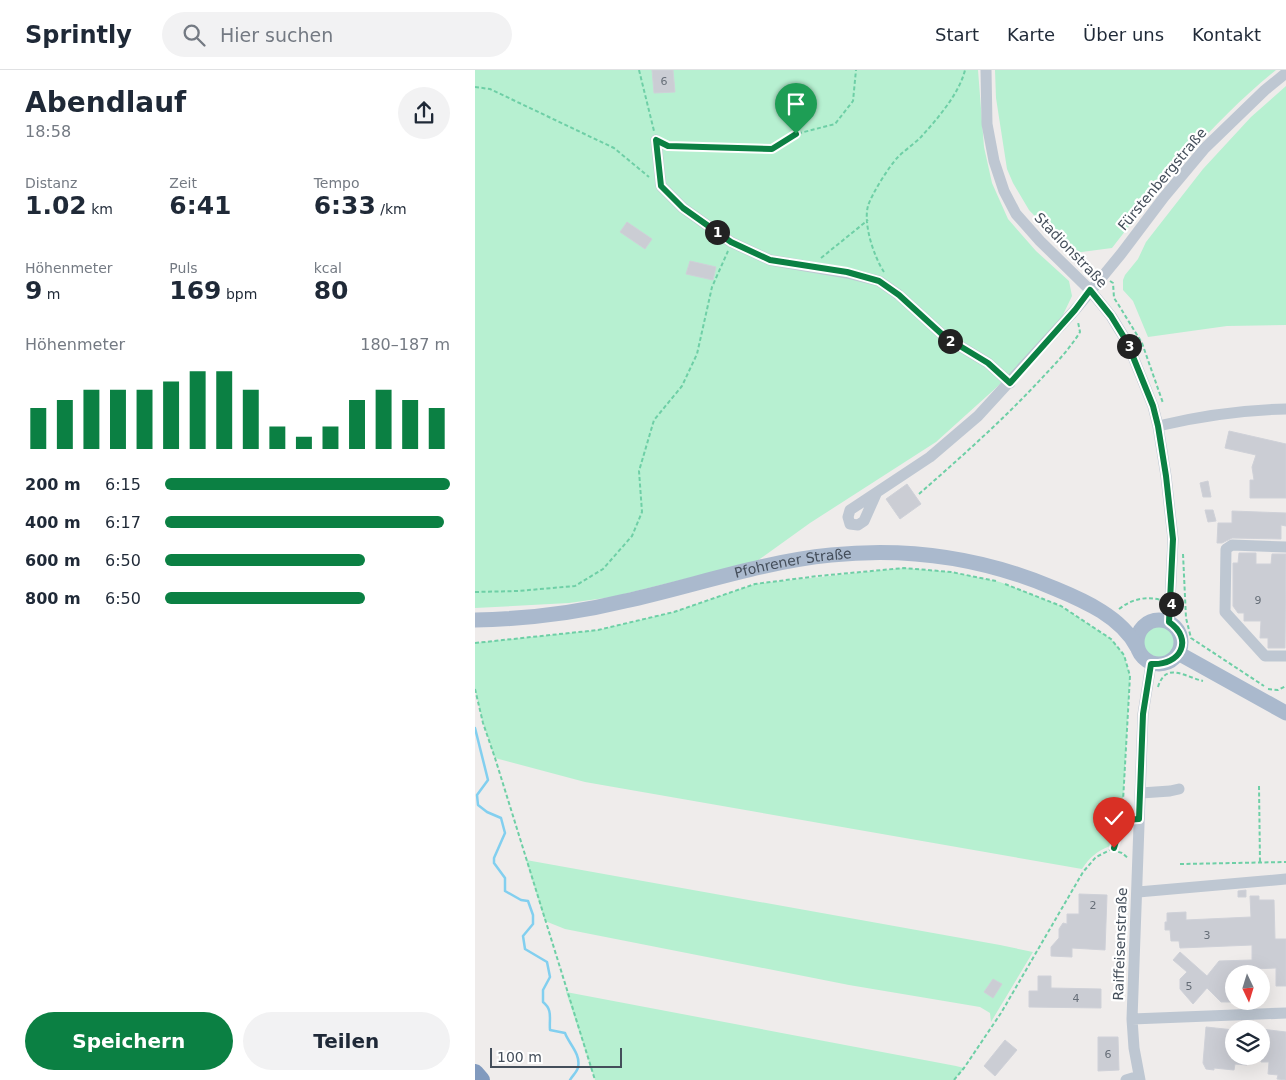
<!DOCTYPE html>
<html lang="de">
<meta charset="utf-8">
<style>
body{margin:0;font-family:"DejaVu Sans",sans-serif;background:#f2f2f3;color:#1f2937;height:100vh;display:flex;flex-direction:column;font-size:19px;white-space:nowrap}
*{box-sizing:border-box;margin:0}
p{font-size:16px;color:#747a83}
.icon{flex:none;width:28px;height:28px;fill:none;stroke:currentColor;stroke-width:2;stroke-linecap:round;stroke-linejoin:round}
.map{position:relative;flex:1;overflow:hidden}
.drawer{display:flex;flex-direction:column;background:#fff;width:475px}
.drawer>*{flex:none}
.needle{width:32px;rotate:176deg}
.tools{position:absolute;left:750px;top:895px;display:grid;gap:10px}
.tools a{display:grid;place-items:center;width:45px;height:45px;border-radius:50%;background:#fff;box-shadow:0 5px 20px #0002;font-size:25px}
.scale{position:absolute;left:15px;bottom:12px;width:132px;box-sizing:border-box;padding-left:5px;border:2px solid #444e5a;border-top:0;font-size:14px;line-height:18px;white-space:nowrap;color:#444e5a;-webkit-text-stroke:4px #fff;paint-order:stroke}
.pin{position:absolute;display:grid;place-items:center;width:42px;height:42px;color:#fff;margin:-51px -21px;border-radius:50% 50% 50% 0;rotate:-45deg;box-shadow:0 0 5px #0007}
.pin .icon{rotate:45deg}
.km{position:absolute;width:25px;height:25px;margin:-12px;border-radius:50%;background:#222;color:#fff;font-size:14px;line-height:25px;text-align:center}
.round{display:grid;place-items:center;flex:none;width:52px;height:52px;border-radius:26px;background:#f2f2f3}
.overview{display:flex;align-items:center;justify-content:space-between;height:85px;padding:0 25px}
h1{font-size:28px;font-weight:600;line-height:38px}
.figures{display:grid;grid-template-columns:repeat(3,1fr);gap:8px;height:85px;padding:5px 25px}
.figures div{display:grid;align-content:center}
.figures b{font-size:25px;font-weight:600}
.figures small{font-size:14px;font-weight:400}
.figures p{font-size:14px}
.chart{height:140px;padding:10px 25px}
.chart p{display:flex;justify-content:space-between}
.chart svg{width:100%;height:90px;margin-top:5px;stroke:#0b8043;stroke-width:6}
.button{display:flex;gap:10px;margin-top:auto;padding:10px 25px}
.button a{flex:1;height:58px;border-radius:30px;background:#0b8043;color:#fff;font-size:20px;font-weight:600;line-height:58px;text-align:center}
.button a+a{background:#f2f2f3;color:#1f2937}
ul{padding:0 25px;list-style:none;font-size:16px}
li{display:grid;grid-template-columns:80px 60px 1fr;align-items:center;height:38px}
li i{height:12px;border-radius:6px;background:#0b8043}
header{display:flex;align-items:center;gap:30px;box-sizing:border-box;height:70px;padding:0 25px;background:#fff;border-bottom:1px solid #e0e1e3}
header strong{font-size:24px}
nav{display:flex;gap:28px;margin-inline-start:auto;font-size:18px}
.search{width:350px;height:45px;background:#f2f2f3;display:flex;align-items:center;gap:12px;box-sizing:border-box;padding:0 18px;border-radius:28px;color:#747a83;font-size:19px}
main{display:flex;flex:1;min-height:0}
.map>svg:first-child{display:block}
.green{fill:#b7f0d1}
.lines{fill:none;stroke-linecap:round;stroke-linejoin:round}
.stream{stroke:#82cfef;stroke-width:2.5}
.building{fill:#cbcdd4;stroke:#cfd1d8}
.path{stroke:#6ecfa6;stroke-width:2;stroke-dasharray:4 2.5;stroke-linecap:butt}
.minor{stroke:#bec7d2;stroke-width:11}
.major{stroke:#aab9cd;stroke-width:15}
.highway{stroke:#819abe;stroke-width:18}
.route-casing{stroke:#fff;stroke-width:10}
.route{stroke:#0b8043;stroke-width:6}
.labels{text-anchor:middle;stroke-width:4.5;stroke-linejoin:round;paint-order:stroke}
.number-label{font-size:11px;fill:#666e78}
.street-label{font-size:14px;fill:#444e5a;stroke:#fff}
</style>
<header>
<strong>Sprintly</strong>
<div class="search"><svg class="icon" aria-label="search" viewBox="0 0 24 24"><circle cx="10" cy="10" r="6"/><path d="M15 15l6 6"/></svg>Hier suchen</div>
<nav><a>Start</a><a>Karte</a><a>Über uns</a><a>Kontakt</a></nav>
</header>
<main>
<section class="drawer">
<div class="overview"><div><h1>Abendlauf</h1><p>18:58</p></div><a class="round"><svg class="icon" aria-label="share" viewBox="0 0 24 24"><path d="M12 15V3M7 8l5-5 5 5M5 13v7h14v-7"/></svg></a></div>
<div class="figures">
<div><p>Distanz</p><b>1.02<small> km</small></b></div>
<div><p>Zeit</p><b>6:41</b></div>
<div><p>Tempo</p><b>6:33<small> /km</small></b></div>
</div>
<div class="figures">
<div><p>Höhenmeter</p><b>9<small> m</small></b></div>
<div><p>Puls</p><b>169<small> bpm</small></b></div>
<div><p>kcal</p><b>80</b></div>
</div>
<div class="chart"><p><span>Höhenmeter</span>180–187 m</p>
<svg viewBox="0 0 160 44" preserveAspectRatio="none"><path d="M5 44V24M15 44V20M25 44V15M35 44V15M45 44V15M55 44V11M65 44V6M75 44V6M85 44V15M95 44V33M105 44V38M115 44V33M125 44V20M135 44V15M145 44V20M155 44V24"/></svg>
</div>
<ul>
<li><b>200 m</b>6:15<i style="width:100%"></i></li>
<li><b>400 m</b>6:17<i style="width:98%"></i></li>
<li><b>600 m</b>6:50<i style="width:70%"></i></li>
<li><b>800 m</b>6:50<i style="width:70%"></i></li>
</ul>
<div class="button"><a>Speichern</a><a>Teilen</a></div>
</section>
<div class="map">
<svg width="811" height="1010" viewBox="0 0 811 1010">
<rect width="100%" height="100%" fill="#efeceb"/>
<path class="green" d="M0,0H503L509,77L517,113L533,149L561,181L594,211L597,226L586,249L533,307L461,372L335,453L282,491L137,527L94,533L0,538Z
M520,0H801C738,51 686,115 637,178L599,183L574,161L554,140L538,113L532,99L521,28Z
M811,16V255L752,256L673,267L658,231L648,220V210L650,205L663,189L671,172L728,99L776,47Z
M429,498L476,502L525,512L586,536L636,569L649,585L655,606L647,749L635,776C622,781 615,787 607,799L110,712L20,688L8,653L0,619V573L123,560L199,542L280,514Z
M664 572a19 19 0 1 1 38 0a19 19 0 1 1-38 0Z
M51,790L525,875L558,882L516,952L515,943L505,937L374,915L90,859L70,851Z
M91,922L481,996L489,998L479,1010H120Z"/>
<g class="lines">
<path class="stream" d="M0,658L13,710L2,725L3,735L12,742L26,748L30,763L19,788V793L30,808V821L46,830L53,831L58,845V854L48,866L50,879L72,892L75,907L68,920V932C78,940 74,948 75,960L90,963C94,974 106,984 103,997C103,1001 97,1006 95,1010"/>
</g>
<path class="building" d="M177,0H198L200,22L179,23Z
M152,152L177,169L170,179L145,162Z
M215,191L241,197L238,210L211,204Z
M754,361L811,374V428H775V410H779L777,397L781,385L750,378Z
M733,411L736,427H728L725,413Z
M432,414L446,434L425,449L411,429Z
M730,440H738L741,451L733,452Z
M757,441L811,443V456L806,455V469L757,468L747,473H742L743,453H757Z
M764,483H781V494H796L797,484H811L810,578H793V568H785L786,551H769V543H763L758,536V493H763Z
M771,820V827H763V821Z
M604,824L632,825L630,880L597,878V887L576,886V877L584,868V859L588,853L592,854V844H604Z
M775,826H784V830H799L800,869H811V916H801V898L777,899V904H759V932H746L732,918L718,934L705,919V909L712,902L698,890L705,882L732,906L744,891L777,890V875L705,878L704,871H696L695,860H690V852H692V843L711,842V850L776,847Z
M563,906H576V918L626,919V938L554,937V921H563Z
M518,909L527,914L518,928L509,922Z
M731,957L759,960V986H773L772,995L760,994L759,1000L739,998V1000L731,999L728,993Z
M786,959L811,962V1010L802,1009L803,1005L793,1004L794,992H786Z
M623,967H643L644,1000L623,1001Z
M530,970L542,980L520,1006L509,996Z"/>
<g class="lines">
<path class="path" d="M164,0L179,61
M0,17L15,19L139,78L174,107
M191,75L297,79L321,64L360,54L378,31L381,0
M562,151L606,192L621,201
M346,188L393,150
M409,202C399,187 388,154 393,136C396,125 415,95 423,87C430,80 439,74 446,67C463,48 484,24 490,0
M635,211L638,213L639,228L643,234L667,273L688,333
M444,424C486,387 528,350 566,309C580,294 594,280 605,262L603,252
M708,484L711,548L716,568L789,616
M530,514L586,536L636,569L649,585L655,606L647,749
M0,522L43,521L100,516L128,499L157,466L167,442L164,401L179,350L207,316L222,284L237,217L253,181
M644,539C657,529 670,526 686,530
M0,573L123,560L199,542L280,514L343,506L429,498L476,502L521,511
M683,617C691,591 710,607 728,611
M0,619L8,653L20,688L120,1010
M793,619L803,620L811,616
M784,716L785,793
M637,780L647,783L653,788
M705,794L811,792
M479,1010L489,998L526,943L608,802L621,787L639,778L647,749H653"/>
<path class="minor" d="M511,0L512,54L519,91L529,121L541,144L565,171L615,220L636,246L652,272L678,336L683,356L691,406L698,469L694,552
M181,70L186,116L208,138L256,172L295,190L372,203L404,211L424,225L470,267L513,293L535,313
M683,356C725,346 768,340 811,339
M401,424L389,451L383,455L375,454L373,447L375,440L455,387L503,346L600,240L646,184L689,127L730,78L790,20L811,3
M811,477L757,475L751,479L750,542L790,586H811
M666,723L695,721L704,719
M663,822L811,809
M657,949L811,943
M651,1010L664,1006
M665,1010L659,978L657,949L668,644L676,594"/>
<g class="major">
<circle cx="684" cy="572" r="22"/>
<path id="s1" d="M0,550C50,549 101,543 150,531C218,516 286,492 356,485C433,477 509,488 581,519C610,531 646,547 662,577"/>
<path d="M703,583L811,643"/>
</g>
<path class="highway" d="M0,1003L6,1010"/>
</g>
<g class="lines">
<defs>
<path id="route" d="M321,64L297,79L193,76L181,70L186,116L208,138L256,172L295,190L372,202L404,211L424,225L470,267L513,293L535,313L600,240L615,220L636,246L652,272L678,336L683,356L691,406L698,469L694,552C719,569 706,596 676,594L668,644L664,749L647,750L639,778"/>
</defs>
<use href="#route" class="route-casing"/>
<use href="#route" class="route"/>
</g>
<g class="labels">
<g class="number-label">
<text x="189" y="15">6</text>
<text x="783" y="534">9</text>
<text x="618" y="839">2</text>
<text x="732" y="869">3</text>
<text x="714" y="920">5</text>
<text x="601" y="932">4</text>
<text x="633" y="988">6</text>
</g>
<g class="street-label">
<text transform="translate(687 109) rotate(-50)" y="5">Fürstenbergstraße</text>
<text transform="translate(596 180) rotate(46)" y="5">Stadionstraße</text>
<text dy="5" stroke="none"><textPath href="#s1" startOffset="324">Pfohrener Straße</textPath></text>
<text transform="translate(645 874) rotate(-88)" y="5">Raiffeisenstraße</text>
</g>
</g>
</svg>
<div class="tools">
<a><svg class="needle" viewBox="-14 -14 28 28"><path d="M0-13l5 13h-10z" fill="#e53935"/><path d="M0 13l5-13h-10z" fill="#747a83"/></svg></a>
<a><svg class="icon" aria-label="layers" viewBox="0 0 24 24"><path d="M12 4l9 5-9 5-9-5zM3 14l9 5 9-5"/></svg></a>
</div>
<div class="scale">100 m</div>
<div class="pin" style="left:321px;top:64px;background:#1e9e55"><svg class="icon" aria-label="arrive" viewBox="0 0 24 24"><path d="M6 21V4h12l-3 4 3 4H6"/></svg></div>
<div class="pin" style="left:639px;top:778px;background:#d93025"><svg class="icon" aria-label="check" viewBox="0 0 24 24"><path d="M5 12l5 5 9-10"/></svg></div>
<b class="km" style="left:242px;top:162px">1</b>
<b class="km" style="left:475px;top:271px">2</b>
<b class="km" style="left:654px;top:276px">3</b>
<b class="km" style="left:696px;top:534px">4</b>
</div>
</main>
